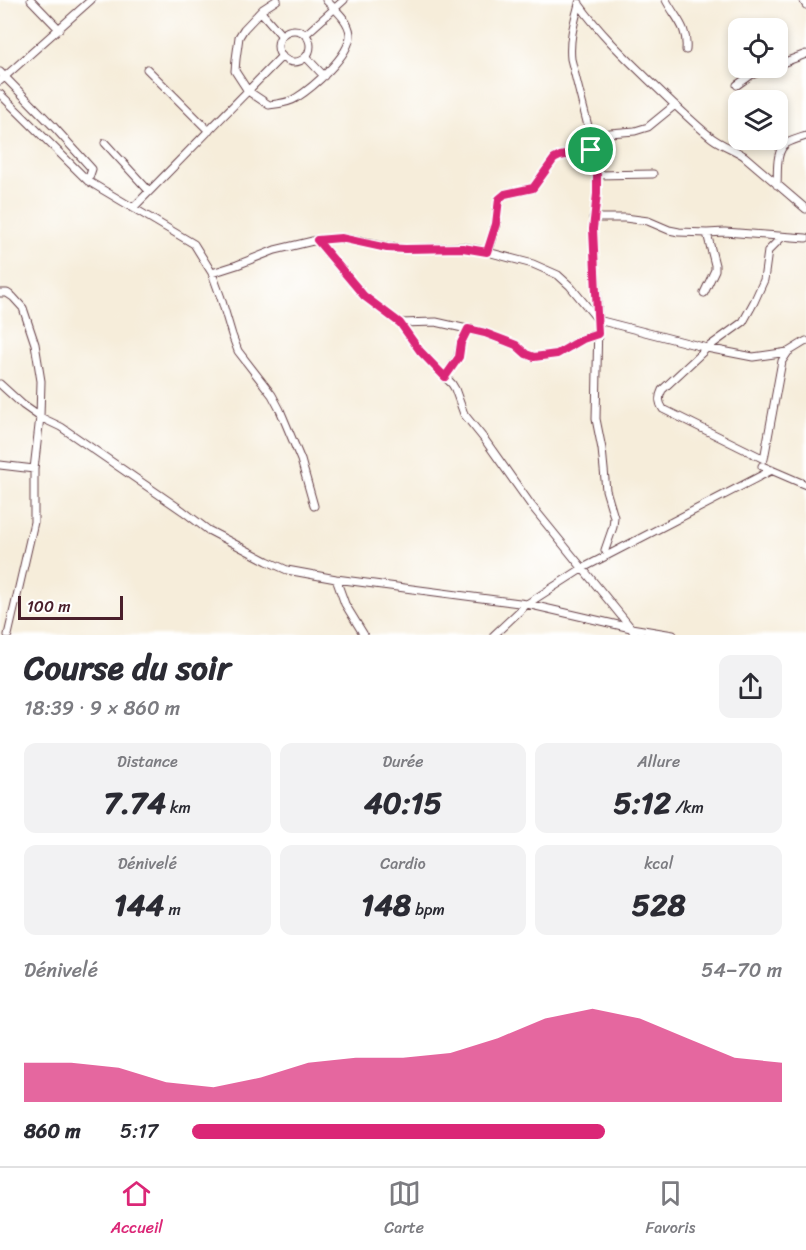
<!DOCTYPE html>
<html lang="fr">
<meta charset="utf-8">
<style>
body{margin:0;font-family:Sriracha,sans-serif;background:#f2f2f3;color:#2b2b33;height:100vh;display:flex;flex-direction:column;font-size:22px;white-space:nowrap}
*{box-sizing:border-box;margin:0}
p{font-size:20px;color:#7c7c81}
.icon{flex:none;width:33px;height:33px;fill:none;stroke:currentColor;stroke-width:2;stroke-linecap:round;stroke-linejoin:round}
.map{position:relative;height:635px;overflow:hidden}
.drawer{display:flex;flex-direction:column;background:#fff;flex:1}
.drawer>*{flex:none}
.buttons{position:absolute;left:728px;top:18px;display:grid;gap:12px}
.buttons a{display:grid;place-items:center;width:60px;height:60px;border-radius:12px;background:#fff;box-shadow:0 3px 9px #0003;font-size:30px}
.scale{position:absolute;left:18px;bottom:15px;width:105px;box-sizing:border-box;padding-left:6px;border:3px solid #4a1f2b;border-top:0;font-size:16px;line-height:21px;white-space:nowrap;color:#4a1f2b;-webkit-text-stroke:4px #fff;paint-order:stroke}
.pin{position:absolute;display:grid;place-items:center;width:51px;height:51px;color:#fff;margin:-26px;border:3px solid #fff;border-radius:50%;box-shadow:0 2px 6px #0007}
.round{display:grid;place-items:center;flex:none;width:63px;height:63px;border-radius:12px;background:#f2f2f3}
.summary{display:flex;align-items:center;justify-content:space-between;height:102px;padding:0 24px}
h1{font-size:33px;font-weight:800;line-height:45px}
.figures{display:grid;grid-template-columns:repeat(3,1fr);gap:9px;height:102px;padding:6px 24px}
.figures div{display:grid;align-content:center;border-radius:12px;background:#f2f2f3;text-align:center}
.figures b{font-size:30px;font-weight:800}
.figures small{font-size:16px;font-weight:400}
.figures p{font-size:16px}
.chart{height:168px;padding:12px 24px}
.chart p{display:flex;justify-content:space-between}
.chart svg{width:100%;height:108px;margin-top:6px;fill:#db2777;opacity:.7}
ul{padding:0 24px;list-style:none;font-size:20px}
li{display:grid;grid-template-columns:96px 72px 1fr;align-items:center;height:45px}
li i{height:15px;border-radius:8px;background:#db2777}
.tab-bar{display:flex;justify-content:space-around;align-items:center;height:84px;border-top:2px solid #e1e1e2;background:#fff;font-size:16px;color:#7c7c81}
.tab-bar a{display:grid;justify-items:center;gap:3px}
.tab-bar .on{color:#db2777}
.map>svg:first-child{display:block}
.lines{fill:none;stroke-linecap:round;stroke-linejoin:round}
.street-casing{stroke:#643e45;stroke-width:9}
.street{stroke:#fff;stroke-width:7}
.route-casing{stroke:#fff;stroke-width:12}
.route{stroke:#db2777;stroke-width:8}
</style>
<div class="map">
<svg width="806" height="635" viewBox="0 0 806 635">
<rect width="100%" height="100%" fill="#fff"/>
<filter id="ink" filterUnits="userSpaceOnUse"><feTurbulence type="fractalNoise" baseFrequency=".0167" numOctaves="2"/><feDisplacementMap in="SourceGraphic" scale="12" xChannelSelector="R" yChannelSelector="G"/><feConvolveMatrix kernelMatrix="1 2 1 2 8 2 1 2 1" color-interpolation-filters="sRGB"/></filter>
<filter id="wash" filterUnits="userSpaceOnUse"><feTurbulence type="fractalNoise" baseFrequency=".008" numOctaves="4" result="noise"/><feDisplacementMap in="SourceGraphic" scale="24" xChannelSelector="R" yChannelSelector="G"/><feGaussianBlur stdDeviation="1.35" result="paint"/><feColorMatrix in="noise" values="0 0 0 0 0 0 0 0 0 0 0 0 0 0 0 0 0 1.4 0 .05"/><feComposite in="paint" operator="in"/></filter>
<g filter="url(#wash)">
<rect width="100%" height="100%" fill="#f6edda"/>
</g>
<g filter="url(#ink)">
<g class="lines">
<defs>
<path id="street" d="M31,0L59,29
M277,0L263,9L244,29L239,37L236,59L235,71L248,91L269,105C278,104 289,103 296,98C312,88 351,55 350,34C349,21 335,9 326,0
M666,0C676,19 688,27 686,50
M803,0L806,5
M579,3V4C601,35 627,59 654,85C673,103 692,122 712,138C721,145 734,149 744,156L806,209
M579,4C574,23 569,40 571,59L591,138L592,161L597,175V194L593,229L598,320L707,348L753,357L788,352
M261,12L282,36
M278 46a16 16 0 1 1 32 0a16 16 0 1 1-32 0Z
M305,35L344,0
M306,57L324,76
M777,65L806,54
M147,69L209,131
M0,72L54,127L92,169L88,181
M0,81L91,0
M737,85L751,75L770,68
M0,94L88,181L194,244L212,273L221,298L232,335L238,351L272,395L280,410L301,460L314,506
M591,138L610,133L635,131L648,127L675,105
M105,143L149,191
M597,175L653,174
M777,185C778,172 775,150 787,143C793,140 800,138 806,136
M133,208L282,56
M593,218H625L648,221L669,230L679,232L707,233L715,265V270L704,293
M707,233L725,232L806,238
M782,237L768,251L764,280L754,302L743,322L707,348L662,390C658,398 659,403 663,409L764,459L782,361L788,352L806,341
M317,240L364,296L400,323L420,351L452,384L455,389L464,414L485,440L531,505L631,628L635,635
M487,252L496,224L499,199L505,194L533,188L554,159L560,156L591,150
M212,273L237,265L275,250L317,240L341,238L387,247L405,249L463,247L480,250L533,264L558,275L570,286L598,320L596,419L602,449L606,490L614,517L613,527L605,550
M0,293H7L13,297L23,308L35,344L41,381L40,417L34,469V522L8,635
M400,323L436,322L485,333L516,345L526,354L534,357L557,354L583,339L598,334
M445,377L458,357L461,343L468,329
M0,384L23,405L40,417L61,427L183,511L208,530L267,561L287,570L336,579L527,604L631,628L673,635
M0,465L34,469
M762,466L806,485
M336,579L345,604L364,635
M494,635L527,604L583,568L772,470"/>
</defs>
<use href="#street" class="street-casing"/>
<use href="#street" class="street"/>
</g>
</g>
<g class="lines" filter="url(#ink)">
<defs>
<path id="route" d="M591,150L592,161L597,175V194L593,229L598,334L583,339L557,354L534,357L526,354L516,345L506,341L485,333L468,329L461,343L459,357L445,377L420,351L400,323L364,296L317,240L341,238L387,248L405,249L463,248L487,252L496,224L499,199L505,194L533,188L554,159L560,156Z"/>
</defs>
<use href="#route" class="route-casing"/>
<use href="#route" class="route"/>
</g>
</svg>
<div class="buttons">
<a><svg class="icon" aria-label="locate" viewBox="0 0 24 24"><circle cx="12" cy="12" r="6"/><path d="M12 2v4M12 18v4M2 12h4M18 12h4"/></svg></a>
<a><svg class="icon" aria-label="layers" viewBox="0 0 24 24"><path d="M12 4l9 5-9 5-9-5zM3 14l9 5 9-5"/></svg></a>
</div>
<div class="scale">100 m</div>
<div class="pin" style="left:591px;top:150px;background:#1e9e55"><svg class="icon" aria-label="arrive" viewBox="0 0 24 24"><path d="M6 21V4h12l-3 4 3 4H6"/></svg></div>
</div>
<section class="drawer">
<div class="summary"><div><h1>Course du soir</h1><p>18:39 · 9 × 860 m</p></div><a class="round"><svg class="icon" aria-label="share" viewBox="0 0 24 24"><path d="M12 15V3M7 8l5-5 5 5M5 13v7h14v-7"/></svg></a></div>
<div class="figures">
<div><p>Distance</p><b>7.74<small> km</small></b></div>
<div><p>Durée</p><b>40:15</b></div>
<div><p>Allure</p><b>5:12<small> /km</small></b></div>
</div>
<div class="figures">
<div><p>Dénivelé</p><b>144<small> m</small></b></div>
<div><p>Cardio</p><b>148<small> bpm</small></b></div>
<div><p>kcal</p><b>528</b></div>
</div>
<div class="chart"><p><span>Dénivelé</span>54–70 m</p>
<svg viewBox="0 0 160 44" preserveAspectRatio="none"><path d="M0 44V28L10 28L20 30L30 36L40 38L50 34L60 28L70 26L80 26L90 24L100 18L110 10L120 6L130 10L140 18L150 26L160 28V44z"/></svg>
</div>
<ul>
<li><b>860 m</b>5:17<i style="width:70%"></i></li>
</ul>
</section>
<nav class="tab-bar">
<a class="on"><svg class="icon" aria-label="home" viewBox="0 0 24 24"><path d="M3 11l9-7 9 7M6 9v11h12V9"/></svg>Accueil</a>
<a><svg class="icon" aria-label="map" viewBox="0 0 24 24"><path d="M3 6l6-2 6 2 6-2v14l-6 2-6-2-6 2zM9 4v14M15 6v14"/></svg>Carte</a>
<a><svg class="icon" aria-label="saved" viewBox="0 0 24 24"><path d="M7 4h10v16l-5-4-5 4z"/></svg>Favoris</a>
</nav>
